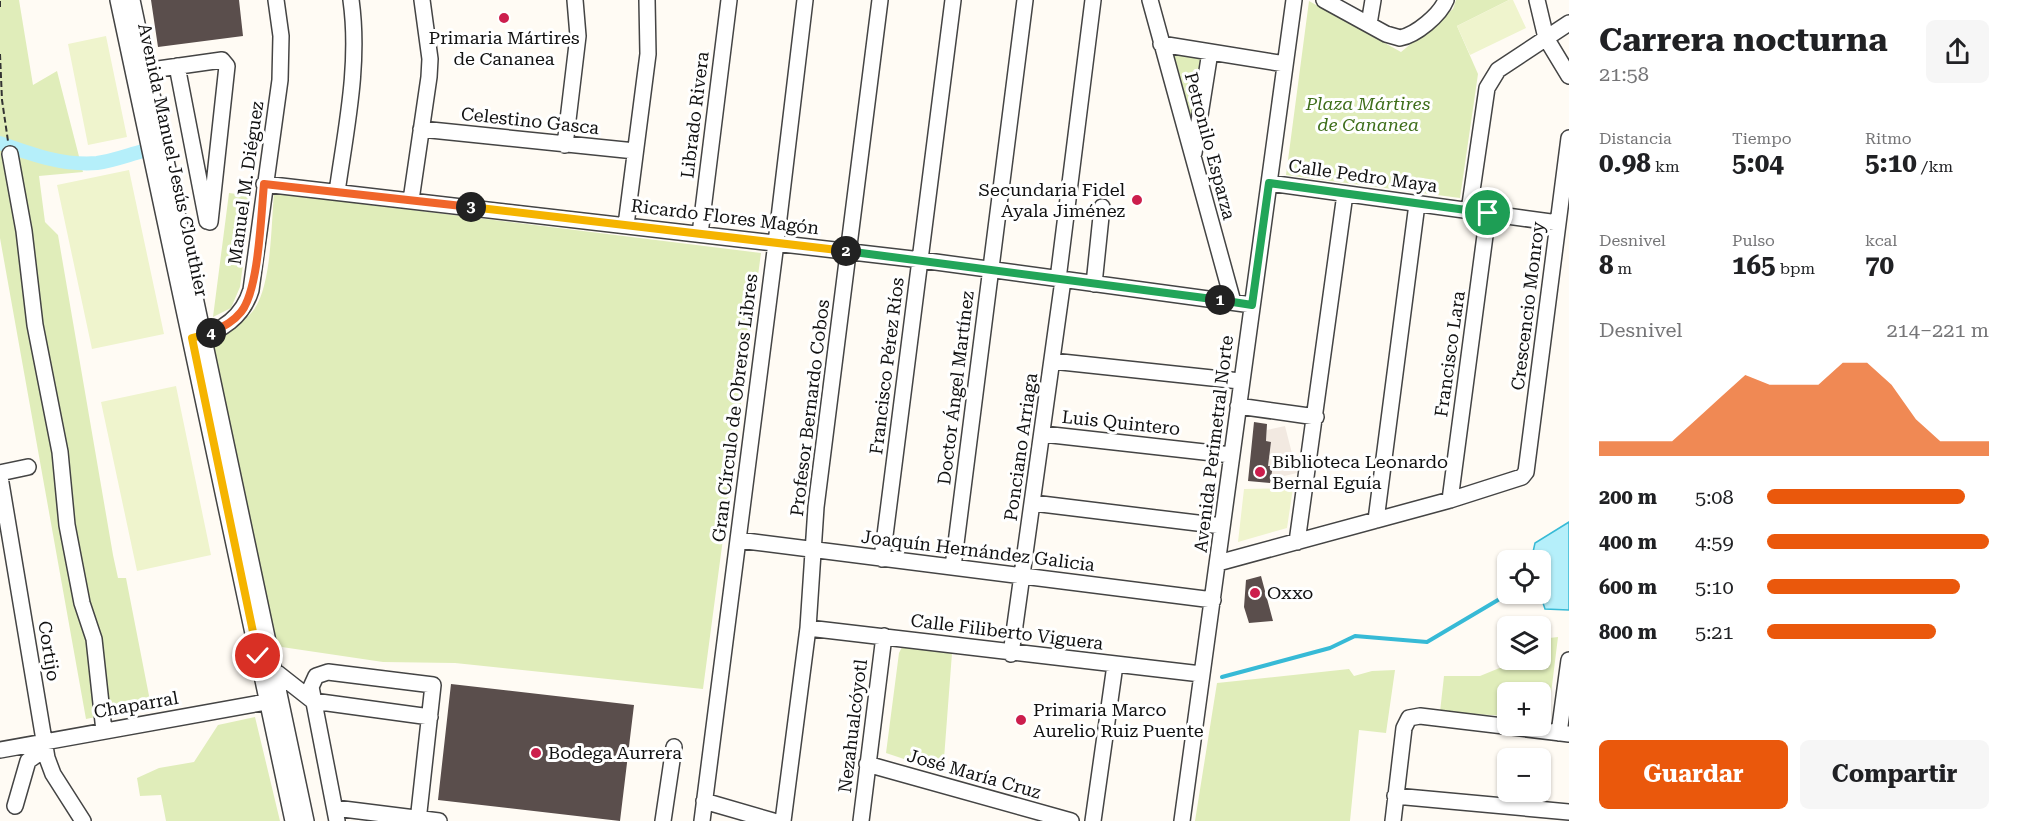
<!DOCTYPE html>
<html lang="es">
<meta charset="utf-8">
<style>
body{margin:0;font-family:"Roboto Serif",serif;background:#f6f6f6;color:#202124;height:100vh;display:flex;flex-direction:column;font-size:22px;white-space:nowrap}
*{box-sizing:border-box;margin:0}
p{font-size:20px;color:#757577}
.icon{flex:none;width:33px;height:33px;fill:none;stroke:currentColor;stroke-width:2;stroke-linecap:round;stroke-linejoin:round}
.map{position:relative;flex:1;overflow:hidden}
.panel{display:flex;flex-direction:column;background:#fff;width:450px}
.panel>*{flex:none}
.buttons{position:absolute;left:1497px;top:550px;display:grid;gap:12px}
.buttons a{display:grid;place-items:center;width:54px;height:54px;border-radius:9px;background:#fff;box-shadow:0 2px 4px #0004;font-size:30px}
.pin{position:absolute;display:grid;place-items:center;width:51px;height:51px;color:#fff;margin:-26px;border:3px solid #fff;border-radius:50%;box-shadow:0 2px 6px #0007}
.km{position:absolute;width:30px;height:30px;margin:-15px;border-radius:50%;background:#222;color:#fff;font-size:16px;line-height:30px;text-align:center}
.round{display:grid;place-items:center;flex:none;width:63px;height:63px;border-radius:9px;background:#f6f6f6}
.summary{display:flex;align-items:center;justify-content:space-between;height:102px;padding:0 30px}
h1{font-size:33px;font-weight:700;line-height:45px}
.metrics{display:grid;grid-template-columns:repeat(3,1fr);gap:9px;height:102px;padding:6px 30px}
.metrics div{display:grid;align-content:center}
.metrics b{font-size:26px;font-weight:700}
.metrics small{font-size:16px;font-weight:400}
.metrics p{font-size:16px}
.chart{height:168px;padding:12px 30px}
.chart p{display:flex;justify-content:space-between}
.chart svg{width:100%;height:108px;margin-top:6px;fill:#ea580c;opacity:.7}
.button{display:flex;gap:12px;margin-top:auto;padding:12px 30px}
.button a{flex:1;height:69px;border-radius:9px;background:#ea580c;color:#fff;font-size:24px;font-weight:700;line-height:69px;text-align:center}
.button a+a{background:#f6f6f6;color:#202124}
ul{padding:0 30px;list-style:none;font-size:20px}
li{display:grid;grid-template-columns:96px 72px 1fr;align-items:center;height:45px}
li i{height:15px;border-radius:8px;background:#ea580c}
main{display:flex;flex:1;min-height:0}
.map>svg:first-child{display:block}
.green{fill:#e0edba}
.pitch{fill:#eff4cd}
.plaza{fill:#f2e9e1}
.water{fill:#b5effa;stroke:#37bad6;stroke-width:1.5}
.lines{fill:none;stroke-linecap:round;stroke-linejoin:round}
.stream{stroke:#37bad6;stroke-width:4}
.canal{stroke:#b5effa;stroke-width:14}
.building{fill:#5a4e4c}
.minor-casing{stroke:#444;stroke-width:18}
.path{stroke:#333;stroke-width:2;stroke-dasharray:6 3;stroke-linecap:butt}
.minor{stroke:#fff;stroke-width:15}
.split-1-casing{stroke:#fff;stroke-width:12}
.split-2-casing{stroke:#fff;stroke-width:12}
.split-3-casing{stroke:#fff;stroke-width:12}
.split-4-casing{stroke:#fff;stroke-width:12}
.split-5-casing{stroke:#fff;stroke-width:12}
.split-1{stroke:#22a559;stroke-width:8}
.split-2{stroke:#22a559;stroke-width:8}
.split-3{stroke:#f5b400;stroke-width:8}
.split-4{stroke:#f0652b;stroke-width:8}
.split-5{stroke:#f5b400;stroke-width:8}
.poi-dot{fill:#cc1e4c;stroke:#fff;stroke-width:2}
.labels{text-anchor:middle;stroke-width:6;stroke-linejoin:round;paint-order:stroke}
.poi-label{font-size:18px;fill:#111;stroke:#fff;text-anchor:start}
.park-label{font-size:18px;font-style:italic;fill:#3e6e1b;stroke:#fff}
.street-label{font-size:18px;fill:#111;stroke:#fff}
</style>
<main>
<div class="map">
<svg width="1569" height="821" viewBox="0 0 1569 821">
<rect width="100%" height="100%" fill="#fffbf4"/>
<path class="green" d="M0,0H19L33,85L57,71L83,172L39,176L45,222L58,235L113,555L118,578H126L151,706L86,719L0,238Z
M1456,0H1509L1457,26L1478,74L1460,198L1286,175L1309,1L1401,52L1453,9Z
M1168,48L1203,54L1192,137Z
M229,193L252,196L240,287L231,308L213,317Z
M274,193L761,253L703,689L455,663L383,662L275,646L212,344C217,335 242,324 252,312C272,289 271,224 274,193Z
M1558,637L1548,718H1541L1540,693H1508L1507,716L1440,712L1444,676H1480L1519,660H1540L1541,639Z
M902,647L952,653L943,772L886,753L899,653Z
M1349,669L1354,676L1372,671L1395,670L1386,733L1359,730L1350,821H1195L1217,683Z
M255,717L280,821H166L161,795L140,796L137,778L159,768L194,762L218,725Z"/>
<path class="pitch" d="M1509,0H1513L1526,28L1470,55L1457,26Z
M106,36L127,137L88,145L68,44Z
M129,170L164,334L92,349L57,185Z
M176,386L211,555L137,571L101,402Z
M1293,488L1287,528L1238,542L1244,489Z"/>
<path class="plaza" d="M1285,426L1297,473L1271,479L1272,467L1268,466L1269,459H1259L1270,450L1271,442L1266,441L1267,430Z"/>
<path class="water" d="M1569,522V610L1545,609L1540,594V561H1531L1535,543Z"/>
<g class="lines">
<path class="stream" d="M1222,677L1330,648L1355,636L1427,642L1503,597L1514,594"/>
<path class="canal" d="M0,143C31,154 63,166 97,163C112,161 128,155 143,151"/>
</g>
<path class="building" d="M151,0H239L243,36L158,47Z
M1254,422L1267,424L1266,441L1271,442L1268,466H1273L1270,483L1248,481Z
M1261,576L1273,621L1249,623L1244,607L1246,580Z
M451,684L634,705L620,821L438,800Z"/>
<g class="lines">
<defs>
<path id="minor" d="M118,0L293,821
M132,0L306,821
M1150,0L1233,302
M1324,0L1386,34L1400,38C1416,35 1440,15 1446,0
M1537,0L1546,38L1569,76
M1369,24L1373,0
M1161,44L1285,64
M177,66L207,221
M137,72L222,60L227,66L210,222
M421,129L635,151
M565,145L578,36L575,0
M1194,153L1210,52
M10,154L24,231L35,325L60,452L67,525L82,603L94,639L104,731
M1269,183L1558,223
M264,184L921,260L1252,305
M337,192C346,128 360,64 351,0
M411,200L429,77L430,59L422,0
M1469,211L1487,88L1498,70L1569,23
M626,225L648,54L647,0
M700,234L729,0
M1058,279L1093,0
M1094,284L1102,207
M194,338C222,332 243,316 251,290L280,80L281,36L276,0
M1052,361L1240,381
M1238,406L1316,417
M1043,434L1231,455
M0,473L28,467
M0,477L47,758L53,774L83,821
M1450,500L1488,213
M1033,503L1222,526
M1376,520L1417,204
M738,540L1213,600
M1297,542L1345,194
M882,559L953,0
M1218,563L1450,500L1522,477L1526,472L1569,138
M953,567L1025,0
M808,628L1201,674
M1011,654L1063,280
M271,668L313,701L430,717
M1559,733L1569,660
M0,750L277,700
M867,764L1071,821
M1395,796L1569,812
M704,801L773,821
M15,806L28,761L45,749
M335,808L439,821
M337,821L311,687L316,676L328,672L433,685L418,821
M663,821L674,747
M702,821L776,243L805,0
M783,821L808,628L816,507L880,0
M861,821L884,636
M1093,821L1115,665
M1182,821L1294,0
M1393,821L1404,728L1409,718L1420,716L1569,734"/>
</defs>
<use href="#minor" class="minor-casing"/>
<path class="path" d="M0,7V0
M0,54L2,100L8,141"/>
<use href="#minor" class="minor"/>
</g>
<g class="lines">
<defs>
<path id="split-1" d="M1220,300L1252,305L1269,183L1488,213"/>
<path id="split-2" d="M846,251L1220,300"/>
<path id="split-3" d="M471,207L846,251"/>
<path id="split-4" d="M211,333C222,327 233,322 241,312C259,290 261,214 264,184L471,207"/>
<path id="split-5" d="M211,333L192,338L258,656"/>
</defs>
<use href="#split-1" class="split-1-casing"/>
<use href="#split-2" class="split-2-casing"/>
<use href="#split-3" class="split-3-casing"/>
<use href="#split-4" class="split-4-casing"/>
<use href="#split-5" class="split-5-casing"/>
<use href="#split-1" class="split-1"/>
<use href="#split-2" class="split-2"/>
<use href="#split-3" class="split-3"/>
<use href="#split-4" class="split-4"/>
<use href="#split-5" class="split-5"/>
</g>
<g class="poi-dot">
<circle cx="504" cy="18" r="6"/>
<circle cx="1137" cy="200" r="6"/>
<circle cx="1260" cy="472" r="6"/>
<circle cx="1255" cy="593" r="6"/>
<circle cx="1021" cy="720" r="6"/>
<circle cx="536" cy="753" r="6"/>
</g>
<g class="labels">
<g class="poi-label">
<text x="504" y="44" text-anchor="middle">Primaria Mártires<tspan x="504" dy="21">de Cananea</tspan></text>
<text x="1125" y="196" text-anchor="end">Secundaria Fidel<tspan x="1125" dy="21">Ayala Jiménez</tspan></text>
<text x="1272" y="468">Biblioteca Leonardo<tspan x="1272" dy="21">Bernal Eguía</tspan></text>
<text x="1267" y="599">Oxxo</text>
<text x="1033" y="716">Primaria Marco<tspan x="1033" dy="21">Aurelio Ruiz Puente</tspan></text>
<text x="548" y="759">Bodega Aurrera</text>
</g>
<g class="park-label">
<text x="1368" y="110">Plaza Mártires<tspan x="1368" dy="21">de Cananea</tspan></text>
</g>
<g class="street-label">
<text transform="translate(695 115) rotate(-83)" y="6">Librado Rivera</text>
<text transform="translate(530 121) rotate(6)" y="6">Celestino Gasca</text>
<text transform="translate(1210 146) rotate(75)" y="6">Petronilo Esparza</text>
<text transform="translate(173 160) rotate(78)" y="6">Avenida Manuel Jesús Clouthier</text>
<text transform="translate(1363 176) rotate(8)" y="6">Calle Pedro Maya</text>
<text transform="translate(246 183) rotate(-82)" y="6">Manuel M. Diéguez</text>
<text transform="translate(725 217) rotate(7)" y="6">Ricardo Flores Magón</text>
<text transform="translate(1528 306) rotate(-83)" y="6">Crescencio Monroy</text>
<text transform="translate(1450 354) rotate(-82)" y="6">Francisco Lara</text>
<text transform="translate(887 366) rotate(-83)" y="6">Francisco Pérez Ríos</text>
<text transform="translate(956 388) rotate(-83)" y="6">Doctor Ángel Martínez</text>
<text transform="translate(735 408) rotate(-83)" y="6">Gran Círculo de Obreros Libres</text>
<text transform="translate(810 408) rotate(-83)" y="6">Profesor Bernardo Cobos</text>
<text transform="translate(1121 423) rotate(6)" y="6">Luis Quintero</text>
<text transform="translate(1214 444) rotate(-83)" y="6">Avenida Perimetral Norte</text>
<text transform="translate(1021 447) rotate(-82)" y="6">Ponciano Arriaga</text>
<text transform="translate(978 551) rotate(7)" y="6">Joaquín Hernández Galicia</text>
<text transform="translate(1007 632) rotate(7)" y="6">Calle Filiberto Viguera</text>
<text transform="translate(49 651) rotate(81)" y="6">Cortijo</text>
<text transform="translate(136 705) rotate(-10)" y="6">Chaparral</text>
<text transform="translate(853 726) rotate(-83)" y="6">Nezahualcóyotl</text>
<text transform="translate(974 774) rotate(16)" y="6">José María Cruz</text>
</g>
</g>
</svg>
<div class="buttons">
<a><svg class="icon" aria-label="locate" viewBox="0 0 24 24"><circle cx="12" cy="12" r="6"/><path d="M12 2v4M12 18v4M2 12h4M18 12h4"/></svg></a>
<a><svg class="icon" aria-label="layers" viewBox="0 0 24 24"><path d="M12 4l9 5-9 5-9-5zM3 14l9 5 9-5"/></svg></a>
<a>+</a>
<a>−</a>
</div>
<div class="pin" style="left:1488px;top:213px;background:#1e9e55"><svg class="icon" aria-label="arrive" viewBox="0 0 24 24"><path d="M6 21V4h12l-3 4 3 4H6"/></svg></div>
<div class="pin" style="left:258px;top:656px;background:#d93025"><svg class="icon" aria-label="check" viewBox="0 0 24 24"><path d="M5 12l5 5 9-10"/></svg></div>
<b class="km" style="left:1220px;top:300px">1</b>
<b class="km" style="left:846px;top:251px">2</b>
<b class="km" style="left:471px;top:207px">3</b>
<b class="km" style="left:211px;top:333px">4</b>
</div>
<section class="panel">
<div class="summary"><div><h1>Carrera nocturna</h1><p>21:58</p></div><a class="round"><svg class="icon" aria-label="share" viewBox="0 0 24 24"><path d="M12 15V3M7 8l5-5 5 5M5 13v7h14v-7"/></svg></a></div>
<div class="metrics">
<div><p>Distancia</p><b>0.98<small> km</small></b></div>
<div><p>Tiempo</p><b>5:04</b></div>
<div><p>Ritmo</p><b>5:10<small> /km</small></b></div>
</div>
<div class="metrics">
<div><p>Desnivel</p><b>8<small> m</small></b></div>
<div><p>Pulso</p><b>165<small> bpm</small></b></div>
<div><p>kcal</p><b>70</b></div>
</div>
<div class="chart"><p><span>Desnivel</span>214–221 m</p>
<svg viewBox="0 0 160 44" preserveAspectRatio="none"><path d="M0 44V38L10 38L20 38L30 38L40 29L50 20L60 11L70 15L80 15L90 15L100 6L110 6L120 15L130 29L140 38L150 38L160 38V44z"/></svg>
</div>
<ul>
<li><b>200 m</b>5:08<i style="width:89%"></i></li>
<li><b>400 m</b>4:59<i style="width:100%"></i></li>
<li><b>600 m</b>5:10<i style="width:87%"></i></li>
<li><b>800 m</b>5:21<i style="width:76%"></i></li>
</ul>
<div class="button"><a>Guardar</a><a>Compartir</a></div>
</section>
</main>
